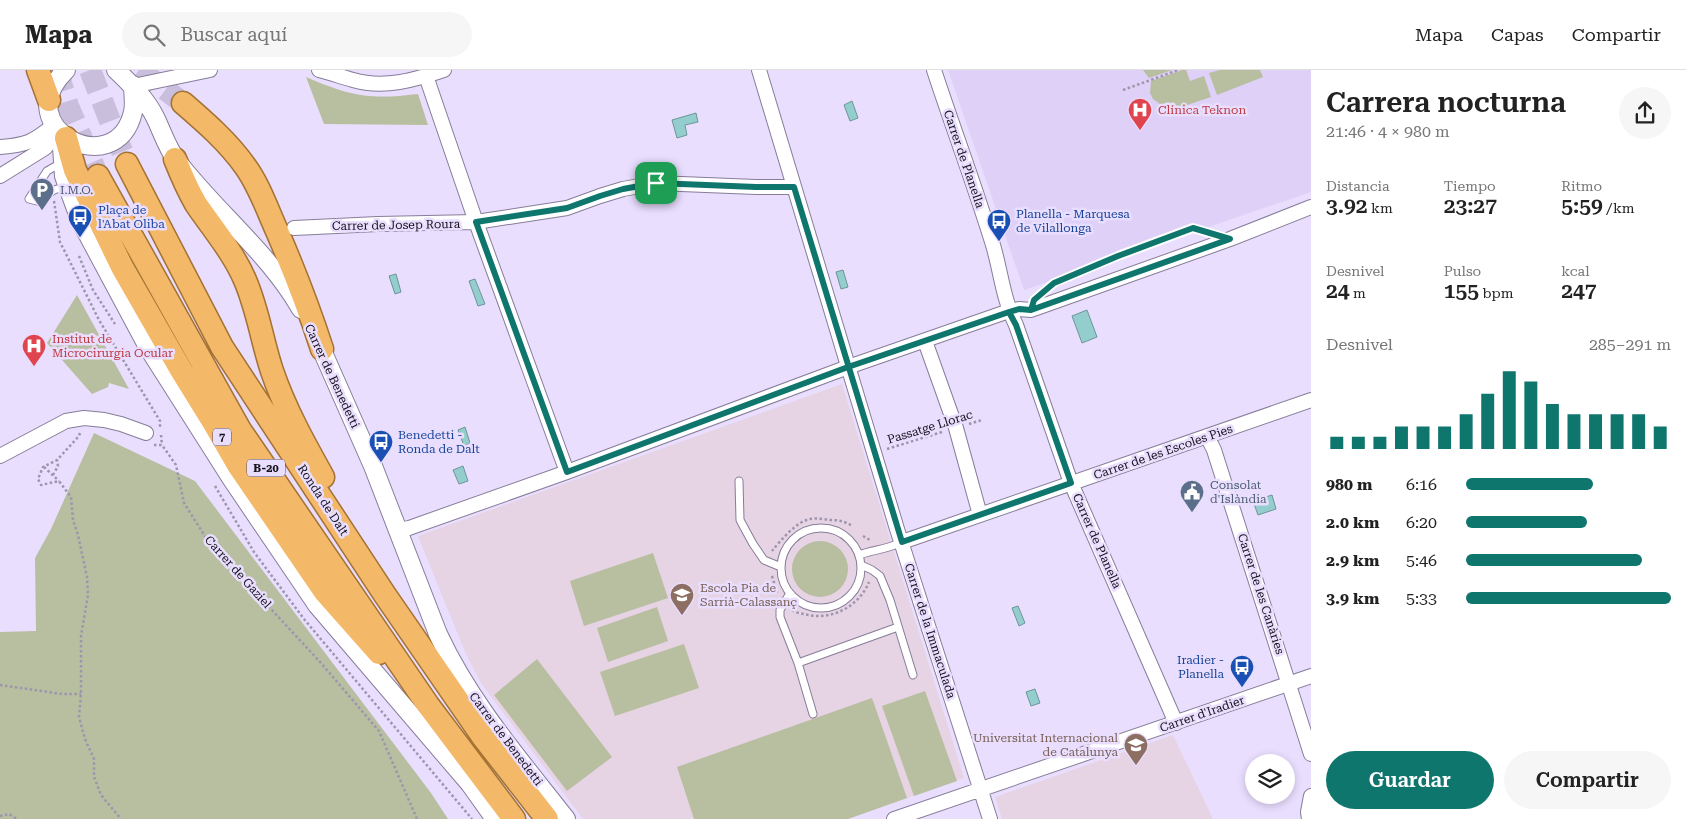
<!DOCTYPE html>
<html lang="es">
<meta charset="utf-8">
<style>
body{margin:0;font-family:"Roboto Serif",serif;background:#f6f6f6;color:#222;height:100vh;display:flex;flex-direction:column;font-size:19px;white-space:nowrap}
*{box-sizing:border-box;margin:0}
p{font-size:16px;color:#767676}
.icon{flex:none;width:28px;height:28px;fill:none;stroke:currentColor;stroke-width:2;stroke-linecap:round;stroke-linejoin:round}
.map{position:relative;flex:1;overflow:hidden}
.details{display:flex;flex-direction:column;background:#fff;width:375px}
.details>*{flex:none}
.controls{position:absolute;left:1245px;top:684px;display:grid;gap:10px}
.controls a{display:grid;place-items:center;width:50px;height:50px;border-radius:50%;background:#fff;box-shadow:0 2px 8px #0003;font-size:25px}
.pin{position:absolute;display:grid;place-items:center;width:42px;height:42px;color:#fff;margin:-21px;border-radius:10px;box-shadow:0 2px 8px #0006}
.round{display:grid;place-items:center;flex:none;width:52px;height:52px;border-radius:26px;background:#f6f6f6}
.head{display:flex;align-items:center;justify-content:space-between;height:85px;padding:0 15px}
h1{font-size:28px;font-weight:600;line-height:38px}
.figures{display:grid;grid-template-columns:repeat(3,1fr);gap:8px;height:85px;padding:5px 15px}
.figures div{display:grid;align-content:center}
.figures b{font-size:21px;font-weight:600}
.figures small{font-size:14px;font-weight:400}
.figures p{font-size:14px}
.chart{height:140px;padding:10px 15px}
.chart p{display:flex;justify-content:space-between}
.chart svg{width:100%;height:90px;margin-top:5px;stroke:#0f766e;stroke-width:6}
.action{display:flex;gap:10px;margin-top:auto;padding:10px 15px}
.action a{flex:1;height:58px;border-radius:30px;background:#0f766e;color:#fff;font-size:20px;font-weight:600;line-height:58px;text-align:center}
.action a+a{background:#f6f6f6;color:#222}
ul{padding:0 15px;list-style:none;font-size:16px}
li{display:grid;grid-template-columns:80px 60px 1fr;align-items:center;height:38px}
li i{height:12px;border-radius:6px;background:#0f766e}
header{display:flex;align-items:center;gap:30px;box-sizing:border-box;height:70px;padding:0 25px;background:#fff;border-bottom:1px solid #e0e0e0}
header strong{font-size:24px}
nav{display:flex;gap:28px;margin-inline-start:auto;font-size:18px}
.search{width:350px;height:45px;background:#f6f6f6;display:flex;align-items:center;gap:12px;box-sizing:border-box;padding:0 18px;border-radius:28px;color:#767676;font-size:19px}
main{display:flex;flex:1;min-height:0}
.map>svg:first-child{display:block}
.built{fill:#ded0f7}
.education{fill:#e6d3e4}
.green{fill:#b8bea0}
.water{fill:#94cdcd;stroke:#6e9598}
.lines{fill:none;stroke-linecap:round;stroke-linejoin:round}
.trunk-tunnel{stroke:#c9bfdc;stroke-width:22;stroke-dasharray:22 11;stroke-linecap:butt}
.service-casing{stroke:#877d99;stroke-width:9}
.minor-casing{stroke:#877d99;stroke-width:16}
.tertiary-casing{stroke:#877d99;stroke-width:20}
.trunk-casing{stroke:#a37234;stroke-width:25}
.path{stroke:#9d95ad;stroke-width:2.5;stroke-dasharray:2.5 2.5;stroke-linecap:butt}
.service{stroke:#fff;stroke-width:7}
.minor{stroke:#fff;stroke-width:14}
.tertiary{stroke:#fff;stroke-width:18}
.trunk{stroke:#f3b868;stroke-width:22}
.route-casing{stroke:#fff;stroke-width:10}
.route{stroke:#0f766e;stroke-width:6}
.labels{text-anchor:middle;stroke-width:5;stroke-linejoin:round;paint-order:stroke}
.shield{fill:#e9defe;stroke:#554e5f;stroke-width:1}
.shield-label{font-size:11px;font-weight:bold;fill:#15111b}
.health-label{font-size:12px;fill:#be3a42;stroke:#e9defe;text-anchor:start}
.street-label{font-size:12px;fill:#15111b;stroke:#e9defe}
.service-label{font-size:12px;fill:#4e5e75;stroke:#e9defe;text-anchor:start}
.transit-label{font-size:12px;fill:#164399;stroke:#e9defe;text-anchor:start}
.education-label{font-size:12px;fill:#785e54;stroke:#e9defe;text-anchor:start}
</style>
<header>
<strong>Mapa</strong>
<div class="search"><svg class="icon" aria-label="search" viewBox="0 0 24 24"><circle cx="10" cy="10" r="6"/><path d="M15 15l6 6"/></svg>Buscar aquí</div>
<nav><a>Mapa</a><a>Capas</a><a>Compartir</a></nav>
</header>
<main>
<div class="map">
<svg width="1311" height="749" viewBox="0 0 1311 749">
<rect width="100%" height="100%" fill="#e9defe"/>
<path class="built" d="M948,0H1311V122L1024,220Z"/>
<path class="education" d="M842,314L964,708L848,749H583L481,613L465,582L418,466Z
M1173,665L1213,749H1002L995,727Z"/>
<path class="green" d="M1143,0H1172L1149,8Z
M1182,0H1186L1190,11L1204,6L1211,27L1172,40L1164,37L1153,29L1150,23L1151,11Z
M1220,0H1260L1263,7L1217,25L1209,3Z
M306,7C350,26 370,30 418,24L428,55L324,54Z
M77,225L129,319L109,313L108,317L92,324L47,273Z
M94,363L195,411L431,723L448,749H0V562L36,561L35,488L51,459Z
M792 499a28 28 0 1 1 56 0a28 28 0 1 1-56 0Z
M653,483L668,528L584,556L570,511Z
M657,537L668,571L608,592L597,558Z
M684,574L699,618L615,646L600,602Z
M537,589L612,687L567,721L494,625Z
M925,621L957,711L914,726L882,636Z
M872,628L907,728L848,749H694L677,697Z"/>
<path class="water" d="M852,31L858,48L850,51L844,35Z
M696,43L698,52L685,55L687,65L677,68L672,50Z
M843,200L848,217L841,219L836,202Z
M396,204L401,222L395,224L389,206Z
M475,209L485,234L478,236L469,211Z
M1087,240L1097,267L1082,273L1072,246Z
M465,357L470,373L464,376L458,360Z
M463,396L468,411L459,414L453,400Z
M1272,425L1276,439L1258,445L1253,431Z
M1018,536L1025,553L1019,556L1012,538Z
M1035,619L1040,633L1031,636L1026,622Z"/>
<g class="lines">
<path class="trunk-tunnel" d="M57,0L68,36L98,106
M90,0L127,94
M139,0L183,33"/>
<defs>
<path id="service" d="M61,93L47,101L29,129L37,131L54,120L67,116
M1031,240L1034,230L1054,213L1118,186L1193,158L1227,168
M739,411L740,450L753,474L764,490L781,497
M781 498a40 40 0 1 1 80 0a40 40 0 1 1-80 0Z
M859,485C873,480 888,479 902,472
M861,495L872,500L880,506L890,530L913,605
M790,523L780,540V547L798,593L813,644
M798,593L898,557"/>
<path id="minor" d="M319,0C331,3 342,7 353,10C384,19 415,10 444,0
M759,0L897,459L990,749
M934,0C953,58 975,116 993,175C1001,202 1003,229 1016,255L1071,413L1176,653
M426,6L476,152L567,402
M133,16L210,0
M0,77C27,75 33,72 54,55
M0,106L45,78L59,61
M294,158L378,154L476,152L567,138L600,126L623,119L656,113L756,117H794
M925,271L956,358L980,445
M1207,366L1214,380L1311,684
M0,386L66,351L84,348L104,350L121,354L146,363
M398,460L409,458L567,402L848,297L1009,241L1019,239L1031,240L1230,169L1311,137
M902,472L1311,330
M894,749L1311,606
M1309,749L1308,742L1311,726"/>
<path id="tertiary" d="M66,0C6,58 116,114 133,42C135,34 133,24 133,15
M116,0C131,14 146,29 155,47C162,61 167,78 177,91C216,142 269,183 301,239
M62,77L64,106L80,150L149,279L231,408L317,535L470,714L495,749
M317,269L373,396L438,564C470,633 520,690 566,749"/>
<path id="trunk" d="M38,0L49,30
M183,33C205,52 228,72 245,96C259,115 267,139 277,161C294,200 309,239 322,279
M66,68L75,100L122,197L181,300L215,355L238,395L325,522L379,583
M175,89C181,104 188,120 196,134C213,159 233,182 245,210C258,240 262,271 272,301C285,339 304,373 323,407
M127,94L222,277L385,525L483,667L547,749
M98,106L240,360L428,635L514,749"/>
</defs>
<use href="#service" class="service-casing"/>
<use href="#minor" class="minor-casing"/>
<use href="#tertiary" class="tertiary-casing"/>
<use href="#trunk" class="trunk-casing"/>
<path class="path" d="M1123,20L1178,0
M54,131L60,172L99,250L160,351V357
M79,186L93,220L115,254
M969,354L982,350
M80,363L79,366L57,390L43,397L38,409L41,415L59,411L71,427L73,450L78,465L87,507L88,525L81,566V624L79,647L85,669L94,689V707L101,725L121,749
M161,365L162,375
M154,375H162L176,395L184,433L208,471L321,593L379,661L417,749
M887,379L942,362
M44,397L59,411
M53,405L58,396L57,390
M215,416L254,482L304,549L472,749
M863,466L870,470
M772,481C780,471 797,451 810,449C817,448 824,449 830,450C838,450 845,451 852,456
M772,506L778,525
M792,540L795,542C803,544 811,546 819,546C840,546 861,532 869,512
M0,615L62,624H81
M0,746L9,744L17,749"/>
<use href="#service" class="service"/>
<use href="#minor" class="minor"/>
<use href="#tertiary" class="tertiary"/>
<use href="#trunk" class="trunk"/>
</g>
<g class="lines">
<defs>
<path id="route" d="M656,113L623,119L600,126L567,138L476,152L567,402L848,297L1009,242L1019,239L1031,240L1034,230L1054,213L1118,186L1193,158L1230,169L1031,240L1019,239L1009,242L1016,255L1071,413L902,472L794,117H756L656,113"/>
</defs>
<use href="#route" class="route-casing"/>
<use href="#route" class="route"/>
</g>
<defs>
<symbol id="hospital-pin" viewBox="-11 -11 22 30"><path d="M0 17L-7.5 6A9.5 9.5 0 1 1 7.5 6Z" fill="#e0444e" stroke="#e9defe"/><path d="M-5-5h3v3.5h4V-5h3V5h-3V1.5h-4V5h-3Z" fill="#fff"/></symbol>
<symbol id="parking-pin" viewBox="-11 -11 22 30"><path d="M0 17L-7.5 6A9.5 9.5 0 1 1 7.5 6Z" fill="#5c6f8a" stroke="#e9defe"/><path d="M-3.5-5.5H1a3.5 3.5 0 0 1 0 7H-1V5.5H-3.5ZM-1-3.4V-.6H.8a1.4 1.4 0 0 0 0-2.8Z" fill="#fff"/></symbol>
<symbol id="bus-pin" viewBox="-11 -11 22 30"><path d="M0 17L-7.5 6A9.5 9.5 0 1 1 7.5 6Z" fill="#1a4fb4" stroke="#e9defe"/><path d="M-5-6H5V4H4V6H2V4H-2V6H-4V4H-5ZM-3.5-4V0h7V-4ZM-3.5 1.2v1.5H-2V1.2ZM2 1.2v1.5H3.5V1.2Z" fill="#fff"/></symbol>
<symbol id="civic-pin" viewBox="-11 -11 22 30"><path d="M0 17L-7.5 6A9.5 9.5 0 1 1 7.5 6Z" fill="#5c6f8a" stroke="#e9defe"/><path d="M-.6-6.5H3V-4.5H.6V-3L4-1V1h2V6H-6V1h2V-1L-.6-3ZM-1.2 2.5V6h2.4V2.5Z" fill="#fff"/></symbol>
<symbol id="school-pin" viewBox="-11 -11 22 30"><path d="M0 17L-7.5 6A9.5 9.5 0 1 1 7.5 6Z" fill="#8d6e63" stroke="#e9defe"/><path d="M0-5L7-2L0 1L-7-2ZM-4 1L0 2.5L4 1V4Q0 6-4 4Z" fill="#fff"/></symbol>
<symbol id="university-pin" viewBox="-11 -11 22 30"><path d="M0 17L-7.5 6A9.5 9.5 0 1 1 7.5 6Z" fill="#8d6e63" stroke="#e9defe"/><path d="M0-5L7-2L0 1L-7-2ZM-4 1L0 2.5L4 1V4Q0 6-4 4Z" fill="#fff"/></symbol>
</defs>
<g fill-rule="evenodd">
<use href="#hospital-pin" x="1126" y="26" width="28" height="38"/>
<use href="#parking-pin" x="28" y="106" width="28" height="38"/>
<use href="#bus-pin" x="66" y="133" width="28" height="38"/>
<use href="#bus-pin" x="985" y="137" width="28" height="38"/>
<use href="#hospital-pin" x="20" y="262" width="28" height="38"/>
<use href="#bus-pin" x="367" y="358" width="28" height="38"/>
<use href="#civic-pin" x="1178" y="408" width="28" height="38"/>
<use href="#school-pin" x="668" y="511" width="28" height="38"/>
<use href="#bus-pin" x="1228" y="583" width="28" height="38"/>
<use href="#university-pin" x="1122" y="661" width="28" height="38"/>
</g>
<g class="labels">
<g class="shield">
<rect x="213" y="358.5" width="18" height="17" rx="4"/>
<rect x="247" y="389.5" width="38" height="17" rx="4"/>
</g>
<g class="shield-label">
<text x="222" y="371">7</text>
<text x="266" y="402">B-20</text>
</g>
<g class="health-label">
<text x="1158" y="44">Clínica Teknon</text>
<text x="52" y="273">Institut de<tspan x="52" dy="14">Microcirurgia Ocular</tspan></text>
</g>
<g class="street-label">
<text transform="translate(964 89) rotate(71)" y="4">Carrer de Planella</text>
<text transform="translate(396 155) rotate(-1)" y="4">Carrer de Josep Roura</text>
<text transform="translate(332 306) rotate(65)" y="4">Carrer de Benedetti</text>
<text transform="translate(930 357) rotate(-17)" y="4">Passatge Llorac</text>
<text transform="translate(1163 382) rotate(-19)" y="4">Carrer de les Escoles Pies</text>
<text transform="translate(323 430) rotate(57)" y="4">Ronda de Dalt</text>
<text transform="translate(1097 471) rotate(66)" y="4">Carrer de Planella</text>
<text transform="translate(238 502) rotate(48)" y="4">Carrer de Gaziel</text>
<text transform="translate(1261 524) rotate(72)" y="4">Carrer de les Canàries</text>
<text transform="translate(930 561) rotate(72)" y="4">Carrer de la Immaculada</text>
<text transform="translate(1202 644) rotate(-19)" y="4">Carrer d'Iradier</text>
<text transform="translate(506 669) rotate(53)" y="4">Carrer de Benedetti</text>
</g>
<g class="service-label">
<text x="60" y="124">I.M.O.</text>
<text x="1210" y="419">Consolat<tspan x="1210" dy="14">d'Islàndia</tspan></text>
</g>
<g class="transit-label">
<text x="98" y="144">Plaça de<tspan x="98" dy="14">l'Abat Oliba</tspan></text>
<text x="1016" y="148">Planella - Marquesa<tspan x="1016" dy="14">de Vilallonga</tspan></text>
<text x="398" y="369">Benedetti -<tspan x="398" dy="14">Ronda de Dalt</tspan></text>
<text x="1224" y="594" text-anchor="end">Iradier -<tspan x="1224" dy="14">Planella</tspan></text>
</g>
<g class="education-label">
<text x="700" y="522">Escola Pia de<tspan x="700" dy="14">Sarrià-Calassanç</tspan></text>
<text x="1118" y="672" text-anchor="end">Universitat Internacional<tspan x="1118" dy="14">de Catalunya</tspan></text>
</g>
</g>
</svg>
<div class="controls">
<a><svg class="icon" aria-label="layers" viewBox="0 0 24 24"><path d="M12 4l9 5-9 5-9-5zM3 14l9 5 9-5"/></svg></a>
</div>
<div class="pin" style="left:656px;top:113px;background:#1e9e55"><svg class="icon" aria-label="arrive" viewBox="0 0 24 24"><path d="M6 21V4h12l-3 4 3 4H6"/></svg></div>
</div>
<section class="details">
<div class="head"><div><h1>Carrera nocturna</h1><p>21:46 · 4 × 980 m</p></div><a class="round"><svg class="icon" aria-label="share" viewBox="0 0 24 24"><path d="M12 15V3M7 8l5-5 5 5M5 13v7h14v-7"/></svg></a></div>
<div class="figures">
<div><p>Distancia</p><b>3.92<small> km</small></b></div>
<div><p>Tiempo</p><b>23:27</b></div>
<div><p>Ritmo</p><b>5:59<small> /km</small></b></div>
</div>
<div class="figures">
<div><p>Desnivel</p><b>24<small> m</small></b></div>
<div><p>Pulso</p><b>155<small> bpm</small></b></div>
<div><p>kcal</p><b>247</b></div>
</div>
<div class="chart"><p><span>Desnivel</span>285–291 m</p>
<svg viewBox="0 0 160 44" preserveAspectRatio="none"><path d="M5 44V38M15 44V38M25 44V38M35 44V33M45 44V33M55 44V33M65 44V27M75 44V17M85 44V6M95 44V11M105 44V22M115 44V27M125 44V27M135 44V27M145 44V27M155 44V33"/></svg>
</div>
<ul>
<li><b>980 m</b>6:16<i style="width:62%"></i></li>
<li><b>2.0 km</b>6:20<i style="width:59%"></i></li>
<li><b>2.9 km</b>5:46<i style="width:86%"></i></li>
<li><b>3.9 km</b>5:33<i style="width:100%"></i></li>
</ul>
<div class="action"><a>Guardar</a><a>Compartir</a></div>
</section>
</main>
